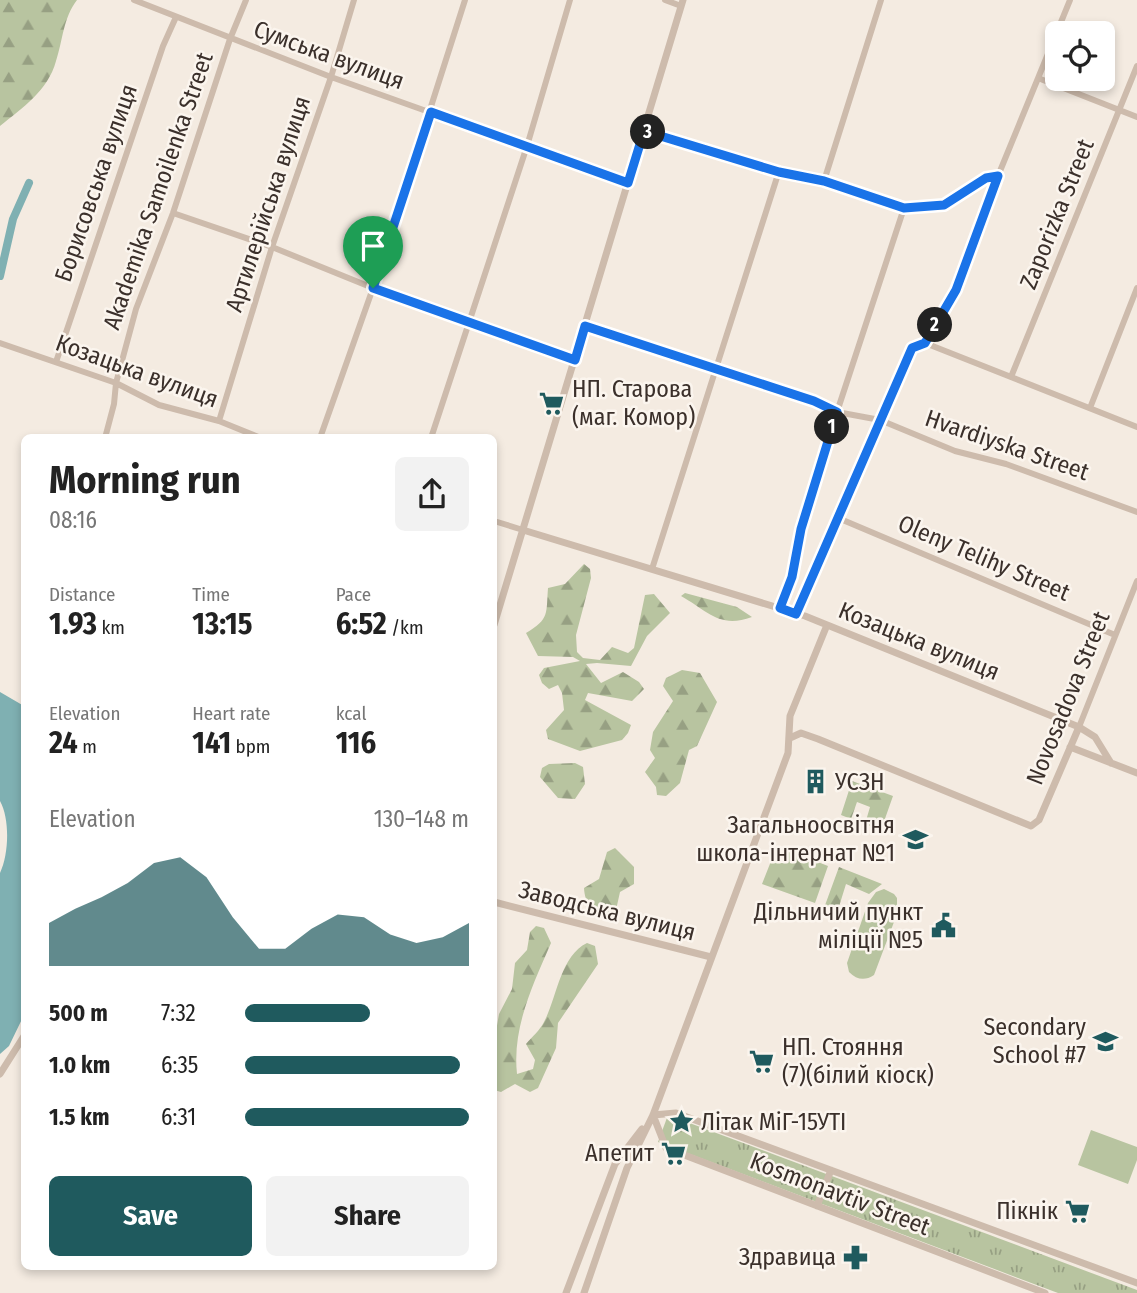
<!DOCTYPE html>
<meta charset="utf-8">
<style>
body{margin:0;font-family:"Fira Sans Condensed",sans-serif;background:#f2f2f2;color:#222;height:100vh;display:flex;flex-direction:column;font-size:26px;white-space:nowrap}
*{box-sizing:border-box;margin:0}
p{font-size:23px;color:#767676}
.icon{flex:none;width:38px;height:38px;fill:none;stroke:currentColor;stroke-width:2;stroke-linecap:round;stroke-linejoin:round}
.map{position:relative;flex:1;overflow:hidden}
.side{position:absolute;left:21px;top:434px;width:476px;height:836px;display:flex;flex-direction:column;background:#fff;border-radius:10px;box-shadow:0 4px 10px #0003}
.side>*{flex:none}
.tools{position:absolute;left:1045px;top:21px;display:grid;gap:14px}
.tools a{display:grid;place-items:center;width:70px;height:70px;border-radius:10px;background:#fff;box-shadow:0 4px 10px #0003;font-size:35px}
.pin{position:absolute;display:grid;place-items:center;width:60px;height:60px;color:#fff;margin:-72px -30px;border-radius:50% 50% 50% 0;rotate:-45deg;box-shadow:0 0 7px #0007}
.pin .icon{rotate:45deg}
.km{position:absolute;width:35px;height:35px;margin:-18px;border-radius:50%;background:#222;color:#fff;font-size:19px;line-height:35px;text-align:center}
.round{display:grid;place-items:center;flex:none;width:74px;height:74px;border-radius:10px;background:#f2f2f2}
.head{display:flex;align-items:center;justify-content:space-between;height:119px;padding:0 28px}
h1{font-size:38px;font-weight:700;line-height:52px}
.stats{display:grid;grid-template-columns:repeat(3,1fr);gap:10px;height:119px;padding:7px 28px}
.stats div{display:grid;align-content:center}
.stats b{font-size:30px;font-weight:700}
.stats small{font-size:19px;font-weight:400}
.stats p{font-size:19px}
.chart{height:196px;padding:14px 28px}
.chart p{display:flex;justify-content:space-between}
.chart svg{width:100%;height:126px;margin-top:7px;fill:#1f5a5e;opacity:.7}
.action{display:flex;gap:14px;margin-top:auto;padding:14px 28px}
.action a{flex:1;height:80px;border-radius:10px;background:#1f5a5e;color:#fff;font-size:28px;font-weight:700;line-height:80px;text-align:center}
.action a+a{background:#f2f2f2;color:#222}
ul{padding:0 28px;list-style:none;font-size:23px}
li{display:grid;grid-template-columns:112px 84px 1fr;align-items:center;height:52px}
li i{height:18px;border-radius:9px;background:#1f5a5e}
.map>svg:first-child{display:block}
.grass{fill:url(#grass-tufts)}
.forest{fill:url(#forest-firs)}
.pitch{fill:#b8c4a0}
.water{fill:#7fb0b2}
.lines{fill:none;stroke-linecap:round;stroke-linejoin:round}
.canal{stroke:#7fb0b2;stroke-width:8}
.minor{stroke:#cdbbac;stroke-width:6}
.tertiary{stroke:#cdbbac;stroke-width:7}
.route-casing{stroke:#fff;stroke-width:14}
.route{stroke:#1a73e8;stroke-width:9}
.labels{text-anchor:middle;stroke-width:5;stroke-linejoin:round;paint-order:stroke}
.street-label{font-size:24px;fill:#3b302b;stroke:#fbf5ee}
.poi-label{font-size:24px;fill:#3b302b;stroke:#fbf5ee;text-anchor:end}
</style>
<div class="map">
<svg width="1137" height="1293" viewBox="0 0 1137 1293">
<defs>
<pattern id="grass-tufts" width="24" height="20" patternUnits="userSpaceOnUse" patternTransform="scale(1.75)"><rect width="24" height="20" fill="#b8c4a0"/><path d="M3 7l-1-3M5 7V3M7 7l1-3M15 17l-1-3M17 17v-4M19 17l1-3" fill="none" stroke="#97a083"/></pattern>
<pattern id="forest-firs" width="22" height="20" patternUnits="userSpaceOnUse" patternTransform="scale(1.75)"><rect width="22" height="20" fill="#b8c4a0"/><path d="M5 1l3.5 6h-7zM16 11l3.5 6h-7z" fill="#97a083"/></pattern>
</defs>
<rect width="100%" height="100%" fill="#f4ebe1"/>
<path class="grass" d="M668,1115L1137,1290V1293H1058L658,1142Z"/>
<path class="forest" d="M0,0H77C63,18 63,40 56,61C48,91 22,108 0,126Z
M584,564L590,569L591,578L576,635L577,652L583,658L600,660L612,647L628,653L634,648L645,595L654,594L670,613L647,636L631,666L597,663L586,664L601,683L623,672L639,682L644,689L632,701L588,693L585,700L631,725L628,733L622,740L580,751L548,739L546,730L564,710L562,693L558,685L549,689L542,683L539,675L544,668L580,661L573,657L538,656L526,633C550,619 546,613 548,588L565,584Z
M685,593L737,607L752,617C719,629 708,611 681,596Z
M682,670L700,673L717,702L697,746L689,750L680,783L666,796L657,795L656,787L645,772L655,758L650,750L653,732L673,701L663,686L666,678Z
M575,763L583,767L585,784L575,799L558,798L540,777L542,768L549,764Z
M852,781L893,796L881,830L865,824L870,807L857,802L851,819L841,815Z
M777,846L828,866L815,903L762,884Z
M615,848L634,867V884L620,892L616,910C597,920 585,907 584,888L599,879L607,852Z
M839,867L882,884L869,894L846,884L837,913L824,908Z
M536,926L544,928L551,943C533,985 512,1027 517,1074L533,1069L535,1060L526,1044C532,1037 540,1030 544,1022C557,998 560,956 587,943L595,946L598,964L558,1023L556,1048L538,1088L530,1092L515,1084L501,1092L494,1090V1043L499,1014L512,989L515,963L527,950L530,932Z"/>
<path class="pitch" d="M884,889L894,894L897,898V914L874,975C865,981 857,980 849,972L847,963L868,903L876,892Z
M1091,1130L1137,1147V1160L1128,1184L1078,1165Z"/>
<path class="water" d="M0,692L24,706V1015L9,1046L0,1054V873C9,854 10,819 0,801Z"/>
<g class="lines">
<path class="canal" d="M0,276L13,219L29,183"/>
<path class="minor" d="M134,0L331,77L628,183
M665,0L681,6
M1038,78L1137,117
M644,131C731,157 818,179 904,208
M824,181L881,0
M173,213L272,247L373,288L575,361
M585,326L814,401L837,412L880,420L955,451L1006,464L1137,512
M0,343L116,383L159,405L219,421L261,438
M925,343L1137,427
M56,362L163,46L176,17
M1011,377L1137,66
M1090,408L1137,288
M219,421L272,247L331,77L354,0
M105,438L114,404L116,383L136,309L173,213L230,39L246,0
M320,438L373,288L465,0
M431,438L527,146L570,0
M838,518L1115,635
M494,521L523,530
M652,569L779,171
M780,608L792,577L801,529L837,412L904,208L944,205L986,178L998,176
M797,614L912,348L925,343L956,291L998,176L1070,0
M1079,727L1137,581"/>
<path class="tertiary" d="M523,530L805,616L1079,727L1095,737L1111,763
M494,625L683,0
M790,738L801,733L818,739L1031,826L1039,820L1079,727
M1070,747L1137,773
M494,902L711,957
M0,1074L24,1036
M653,1115L676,1113L1137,1283
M653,1115L666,1148L1045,1293
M817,1206L831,1170
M566,1293L615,1164L642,1129
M584,1293L627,1168L653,1115L788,753L790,716L827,625"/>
</g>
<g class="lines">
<defs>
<path id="route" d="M431,112L628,183L644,131L779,172L824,181L904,208L944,205L986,178L998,176L956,290L925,343L912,348L796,614L780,608L792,577L801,529L837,412L814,401L585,326L575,360L373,288Z"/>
</defs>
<use href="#route" class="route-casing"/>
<use href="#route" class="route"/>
</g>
<defs>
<symbol id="supermarket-bare" viewBox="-9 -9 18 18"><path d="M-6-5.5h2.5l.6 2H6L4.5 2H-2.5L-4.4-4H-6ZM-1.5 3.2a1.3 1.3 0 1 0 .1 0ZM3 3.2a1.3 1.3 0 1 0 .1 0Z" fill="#1f5a5e" stroke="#fbf5ee" stroke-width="2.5" paint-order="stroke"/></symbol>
<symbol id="building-bare" viewBox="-9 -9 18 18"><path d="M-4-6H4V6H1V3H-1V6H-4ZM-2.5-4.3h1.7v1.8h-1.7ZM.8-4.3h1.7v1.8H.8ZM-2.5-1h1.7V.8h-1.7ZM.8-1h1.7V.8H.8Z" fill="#1f5a5e" stroke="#fbf5ee" stroke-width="2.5" paint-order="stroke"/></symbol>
<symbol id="school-bare" viewBox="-9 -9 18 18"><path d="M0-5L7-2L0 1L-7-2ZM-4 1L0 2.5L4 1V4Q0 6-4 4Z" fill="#1f5a5e" stroke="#fbf5ee" stroke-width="2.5" paint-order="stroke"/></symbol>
<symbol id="civic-bare" viewBox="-9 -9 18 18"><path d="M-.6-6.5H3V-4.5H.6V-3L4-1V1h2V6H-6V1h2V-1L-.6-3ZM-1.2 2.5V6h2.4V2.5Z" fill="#1f5a5e" stroke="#fbf5ee" stroke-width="2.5" paint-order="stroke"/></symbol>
<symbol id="sight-bare" viewBox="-9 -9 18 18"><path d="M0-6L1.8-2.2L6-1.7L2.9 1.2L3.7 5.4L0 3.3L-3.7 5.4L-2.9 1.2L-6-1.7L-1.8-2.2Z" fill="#1f5a5e" stroke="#fbf5ee" stroke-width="2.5" paint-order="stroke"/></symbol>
<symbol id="pharmacy-bare" viewBox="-9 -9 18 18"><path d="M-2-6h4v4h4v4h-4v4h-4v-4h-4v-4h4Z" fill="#1f5a5e" stroke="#fbf5ee" stroke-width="2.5" paint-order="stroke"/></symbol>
</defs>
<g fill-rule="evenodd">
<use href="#supermarket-bare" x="534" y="386" width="35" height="35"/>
<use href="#building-bare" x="798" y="764" width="35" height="35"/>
<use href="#school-bare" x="898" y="822" width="35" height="35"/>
<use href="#civic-bare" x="926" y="908" width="35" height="35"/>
<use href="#school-bare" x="1088" y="1024" width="35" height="35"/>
<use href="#supermarket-bare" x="744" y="1044" width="35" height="35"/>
<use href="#sight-bare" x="664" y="1104" width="35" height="35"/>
<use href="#supermarket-bare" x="656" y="1136" width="35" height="35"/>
<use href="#supermarket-bare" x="1060" y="1194" width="35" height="35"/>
<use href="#pharmacy-bare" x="838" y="1240" width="35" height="35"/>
</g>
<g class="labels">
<g class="street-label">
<text transform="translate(329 55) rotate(20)" y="8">Сумська вулиця</text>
<text transform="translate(96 183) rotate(-71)" y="8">Борисовська вулиця</text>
<text transform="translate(158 191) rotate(-71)" y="8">Akademika Samoilenka Street</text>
<text transform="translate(268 204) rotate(-72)" y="8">Артилерійська вулиця</text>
<text transform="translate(1057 214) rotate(-68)" y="8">Zaporizka Street</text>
<text transform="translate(137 371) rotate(20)" y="8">Козацька вулиця</text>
<text transform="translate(1007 445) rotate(19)" y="8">Hvardiyska Street</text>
<text transform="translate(984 558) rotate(23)" y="8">Oleny Telihy Street</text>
<text transform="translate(919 641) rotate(22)" y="8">Козацька вулиця</text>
<text transform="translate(1068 698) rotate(-68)" y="8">Novosadova Street</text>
<text transform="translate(607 911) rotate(14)" y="8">Заводська вулиця</text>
<text transform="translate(840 1194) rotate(21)" y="8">Kosmonavtiv Street</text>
</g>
<g class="poi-label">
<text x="572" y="397" text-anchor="start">НП. Старова<tspan x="572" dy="28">(маг. Комор)</tspan></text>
<text x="835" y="790" text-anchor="start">УСЗН</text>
<text x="895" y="833">Загальноосвітня<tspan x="895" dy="28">школа-інтернат №1</tspan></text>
<text x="923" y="920">Дільничий пункт<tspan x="923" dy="28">міліції №5</tspan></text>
<text x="1086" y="1035">Secondary<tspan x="1086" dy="28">School #7</tspan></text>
<text x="782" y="1055" text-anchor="start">НП. Стояння<tspan x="782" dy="28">(7)(білий кіоск)</tspan></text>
<text x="701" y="1130" text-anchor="start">Літак МіГ-15УТІ</text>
<text x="654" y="1161">Апетит</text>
<text x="1058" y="1219">Пікнік</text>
<text x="836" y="1265">Здравица</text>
</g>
</g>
</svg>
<div class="tools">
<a><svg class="icon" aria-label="locate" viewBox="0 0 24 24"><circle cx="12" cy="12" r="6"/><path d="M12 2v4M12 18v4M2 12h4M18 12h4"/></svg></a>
</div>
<div class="pin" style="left:373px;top:288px;background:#1e9e55"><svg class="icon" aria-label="arrive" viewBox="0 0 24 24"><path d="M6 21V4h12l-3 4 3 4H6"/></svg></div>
<b class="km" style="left:832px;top:427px">1</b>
<b class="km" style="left:935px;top:325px">2</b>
<b class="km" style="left:648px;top:132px">3</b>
<section class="side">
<div class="head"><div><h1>Morning run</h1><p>08:16</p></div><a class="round"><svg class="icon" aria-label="share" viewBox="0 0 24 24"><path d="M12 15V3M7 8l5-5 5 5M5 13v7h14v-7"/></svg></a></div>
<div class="stats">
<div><p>Distance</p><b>1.93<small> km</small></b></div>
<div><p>Time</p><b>13:15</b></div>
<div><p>Pace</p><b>6:52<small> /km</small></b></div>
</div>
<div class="stats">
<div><p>Elevation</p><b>24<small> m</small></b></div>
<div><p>Heart rate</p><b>141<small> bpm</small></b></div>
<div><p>kcal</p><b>116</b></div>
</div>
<div class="chart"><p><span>Elevation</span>130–148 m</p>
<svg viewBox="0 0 160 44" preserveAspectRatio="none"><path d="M0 44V29L10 24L20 20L30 15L40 8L50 6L60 13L70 27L80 38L90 38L100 31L110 26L120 27L130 33L140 36L150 34L160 29V44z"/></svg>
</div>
<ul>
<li><b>500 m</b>7:32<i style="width:56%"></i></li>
<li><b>1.0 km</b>6:35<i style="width:96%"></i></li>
<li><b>1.5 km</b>6:31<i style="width:100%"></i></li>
</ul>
<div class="action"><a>Save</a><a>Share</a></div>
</section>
</div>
